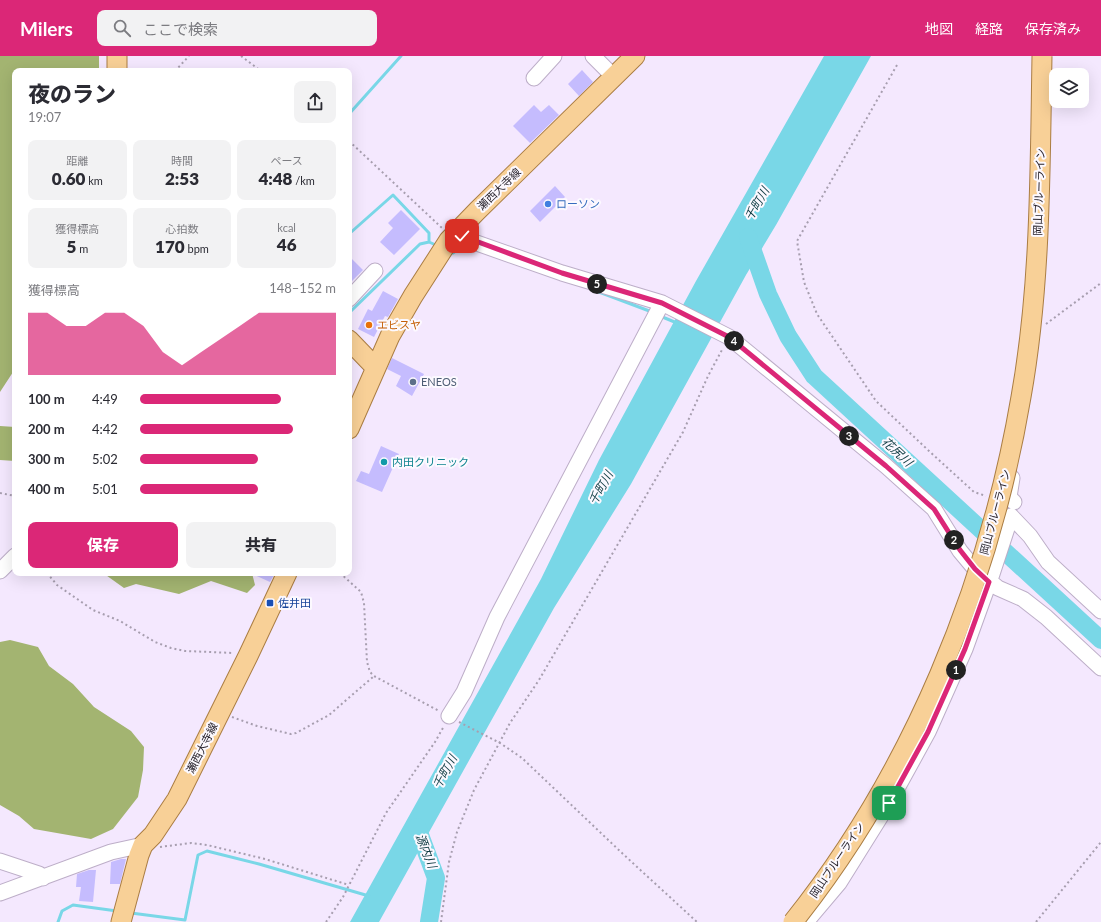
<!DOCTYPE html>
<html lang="ja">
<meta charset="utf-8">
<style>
body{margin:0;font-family:Lato,"Noto Sans JP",sans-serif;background:#f2f2f3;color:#2b2b33;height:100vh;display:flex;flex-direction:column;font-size:15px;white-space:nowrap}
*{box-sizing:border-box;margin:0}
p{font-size:13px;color:#7c7c81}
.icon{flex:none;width:22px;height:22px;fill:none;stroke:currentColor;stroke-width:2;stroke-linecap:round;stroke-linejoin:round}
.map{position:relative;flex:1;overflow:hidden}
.details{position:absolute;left:12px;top:12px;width:340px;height:508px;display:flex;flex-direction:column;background:#fff;border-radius:8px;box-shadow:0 4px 16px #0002}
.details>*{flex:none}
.fabs{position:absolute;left:1049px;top:12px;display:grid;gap:8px}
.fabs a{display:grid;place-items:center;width:40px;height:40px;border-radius:8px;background:#fff;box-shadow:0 4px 16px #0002;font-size:20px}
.pin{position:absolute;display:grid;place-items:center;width:34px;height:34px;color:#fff;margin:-17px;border-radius:8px;box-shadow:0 2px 6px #0006}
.km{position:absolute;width:20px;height:20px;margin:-10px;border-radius:50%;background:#222;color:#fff;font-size:11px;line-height:20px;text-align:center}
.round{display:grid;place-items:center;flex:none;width:42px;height:42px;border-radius:8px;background:#f2f2f3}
.overview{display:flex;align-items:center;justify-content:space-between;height:68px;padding:0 16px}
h1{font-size:22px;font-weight:800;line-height:30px}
.metrics{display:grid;grid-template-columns:repeat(3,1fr);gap:6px;height:68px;padding:4px 16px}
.metrics div{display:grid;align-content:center;border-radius:8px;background:#f2f2f3;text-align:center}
.metrics b{font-size:17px;font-weight:800}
.metrics small{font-size:11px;font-weight:400}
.metrics p{font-size:11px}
.chart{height:112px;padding:8px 16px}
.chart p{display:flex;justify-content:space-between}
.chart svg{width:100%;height:72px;margin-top:4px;fill:#db2777;opacity:.7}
.button{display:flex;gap:8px;margin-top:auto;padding:8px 16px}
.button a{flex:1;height:46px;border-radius:8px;background:#db2777;color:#fff;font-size:16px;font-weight:800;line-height:46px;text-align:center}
.button a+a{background:#f2f2f3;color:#2b2b33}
ul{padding:0 16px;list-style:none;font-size:13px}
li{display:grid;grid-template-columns:64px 48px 1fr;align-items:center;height:30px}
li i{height:10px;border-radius:5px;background:#db2777}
header{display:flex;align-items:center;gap:24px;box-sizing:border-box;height:56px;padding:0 20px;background:#db2777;color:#fff}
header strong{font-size:19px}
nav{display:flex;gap:22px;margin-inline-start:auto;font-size:14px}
.search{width:280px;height:36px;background:#f2f2f3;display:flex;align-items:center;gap:10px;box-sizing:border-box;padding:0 14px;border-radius:8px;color:#7c7c81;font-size:15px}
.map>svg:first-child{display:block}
.forest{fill:#a3b471}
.water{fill:#79d7e7}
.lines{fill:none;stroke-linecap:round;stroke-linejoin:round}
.stream{stroke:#79d7e7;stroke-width:3}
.river{stroke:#79d7e7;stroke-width:18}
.building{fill:#c5bcfe}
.minor-casing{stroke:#bdaec8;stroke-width:17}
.major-casing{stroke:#aa7d43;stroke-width:21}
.path{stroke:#a79eaf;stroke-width:2;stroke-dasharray:2 3;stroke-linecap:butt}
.minor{stroke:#fff;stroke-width:15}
.major{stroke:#f8d097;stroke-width:19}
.major-bridge-casing{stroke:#aa7d43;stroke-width:21;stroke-linecap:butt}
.major-bridge{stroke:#f8d097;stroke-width:19}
.route-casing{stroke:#fff;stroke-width:8}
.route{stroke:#db2777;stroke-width:5}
.shop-dot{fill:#3f7fe0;stroke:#fcf9ff;stroke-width:1.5}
.food-dot{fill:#e8710a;stroke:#fcf9ff;stroke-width:1.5}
.service-dot{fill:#5c6f8a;stroke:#fcf9ff;stroke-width:1.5}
.culture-dot{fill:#0f9aa8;stroke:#fcf9ff;stroke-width:1.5}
.transit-dot{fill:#1a4fb4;stroke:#fcf9ff;stroke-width:1.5}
.labels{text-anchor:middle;stroke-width:4;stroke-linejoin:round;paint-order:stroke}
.street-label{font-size:11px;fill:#231e27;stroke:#fcf9ff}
.shop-label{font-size:11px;fill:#366cbe;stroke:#fcf9ff;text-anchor:start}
.food-label{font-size:11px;fill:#c56008;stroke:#fcf9ff;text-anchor:start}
.service-label{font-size:11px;fill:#4e5e75;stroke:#fcf9ff;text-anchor:start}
.culture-label{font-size:11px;fill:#0d838f;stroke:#fcf9ff;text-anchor:start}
.transit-label{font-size:11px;fill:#164399;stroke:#fcf9ff;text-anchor:start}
.water-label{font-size:12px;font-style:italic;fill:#0f3c43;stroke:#fcf9ff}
</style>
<header>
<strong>Milers</strong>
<div class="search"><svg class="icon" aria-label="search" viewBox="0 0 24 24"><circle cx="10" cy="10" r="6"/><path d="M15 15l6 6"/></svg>ここで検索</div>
<nav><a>地図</a><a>経路</a><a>保存済み</a></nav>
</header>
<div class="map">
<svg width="1101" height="866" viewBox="0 0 1101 866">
<rect width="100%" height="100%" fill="#f4e8fe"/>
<path class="forest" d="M0,0H99V15H15V313L0,336Z
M0,370L15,371V405L0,404Z
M103,517H252L255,529L247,537L211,525L179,538L136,528L124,532Z
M10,584L38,591L49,610L73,628L94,651L131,675L144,691L143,714L138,741L113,773L91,783L34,773L19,760L0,749V586Z"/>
<path class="water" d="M824,0H871L776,169L746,219L631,428L554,552L379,866H350L541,523L599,404L696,225Z"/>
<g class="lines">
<path class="stream" d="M349,58L401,0
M349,178L393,139L429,177V186
M448,195L453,197L459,192L473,193
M591,233L652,256
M349,257L420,188L429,186L438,190
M660,260L677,267
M131,857L185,864L198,799L207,795L259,808L369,840
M58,866L62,855L73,849L117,855"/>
<path class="river" d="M748,181L768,238L788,280L814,320L1101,584
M417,771L436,822L429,866"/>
</g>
<path class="building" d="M582,14L593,26L579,40L568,28Z
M534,49L541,56L549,49L559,59L530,87L513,70Z
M555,130L565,141L540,166L530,155Z
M401,154L420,173L394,199L380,186L393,172L388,167Z
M349,200L363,214L349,228Z
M383,235L398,243L388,261L385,260L374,281L358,273L368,253L372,255Z
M392,302L424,318L412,340L396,330L401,320L387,313Z
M381,390L399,398L382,436L356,425L361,415L369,418Z
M250,517H275L270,526Z
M121,803H126L120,828H110L111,806Z
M89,814H96L93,846L79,845L81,831H76L77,818Z"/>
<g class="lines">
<defs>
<path id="minor" d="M593,0L614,21
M534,22L554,0
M349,243L375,215
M662,247L729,281L886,410L934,453L960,495L975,513L998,532L1023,543L1046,561L1101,612
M1012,422L1009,441L1014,446
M1011,460L1030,480L1048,506L1101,555
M0,515L15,500
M449,660L464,636L497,561L662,247L562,217L454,179
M0,805L39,818L43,822
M0,837L111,796L143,789
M806,866L839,827L889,747L928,676L965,593L992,518L1011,460"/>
<path id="major" d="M117,0V15
M349,284L375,311
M349,373L390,280L413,240L449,184L477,155L635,0
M121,866L139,799L143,789L153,779L177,743L248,600L287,517"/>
</defs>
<use href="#minor" class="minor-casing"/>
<use href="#major" class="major-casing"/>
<path class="path" d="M241,0L261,15
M897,9L797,185L804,226L817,258L876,345L929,395L974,436L986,440
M175,15L189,0
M349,85L442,172
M1046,268L1101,227
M0,437L15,440
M47,517L57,529L93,554L120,565L155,586L171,592L185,595L234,597
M340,517L361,536L364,547L367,606L370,616L374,620L439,655
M232,661L257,670L291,678L296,677L329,659L374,620
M459,666L500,687L522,702L623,798L697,866
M160,791L191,787L207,789L265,803L349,829
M326,866L343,841L386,757L435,686L444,670
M441,866L449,806L457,776L474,734L510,667L539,624L683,376L708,320L723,292
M1036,866L1101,786"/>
<use href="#minor" class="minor"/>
<use href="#major" class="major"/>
<defs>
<path id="major-bridge" d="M793,866C912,717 989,529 1021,341C1041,229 1040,114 1042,0"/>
</defs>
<use href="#major-bridge" class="major-bridge-casing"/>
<use href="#major-bridge" class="major-bridge"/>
</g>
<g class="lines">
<defs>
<path id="route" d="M462,180L562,217L662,247L729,281L886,410L934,453L960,494L975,513L989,526L965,593L928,676L889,747"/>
</defs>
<use href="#route" class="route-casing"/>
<use href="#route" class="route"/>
</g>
<circle class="shop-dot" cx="548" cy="148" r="4"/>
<circle class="food-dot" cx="369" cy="269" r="4"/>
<circle class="service-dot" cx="413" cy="326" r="4"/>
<circle class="culture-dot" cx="384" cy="406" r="4"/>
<rect class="transit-dot" x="266" y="543" width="8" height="8" rx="2"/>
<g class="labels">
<g class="street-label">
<text transform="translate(499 133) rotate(-44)" y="4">瀬西大寺線</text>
<text transform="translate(1039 136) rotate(-88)" y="4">岡山ブルーライン</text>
<text transform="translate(995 456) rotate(-75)" y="4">岡山ブルーライン</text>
<text transform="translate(202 692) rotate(-63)" y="4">瀬西大寺線</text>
<text transform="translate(837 804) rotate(-56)" y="4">岡山ブルーライン</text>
</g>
<g class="shop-label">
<text x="556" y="152">ローソン</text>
</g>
<g class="food-label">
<text x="377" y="273">エビスヤ</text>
</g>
<g class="service-label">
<text x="421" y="330">ENEOS</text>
</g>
<g class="culture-label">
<text x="392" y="410">内田クリニック</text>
</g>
<g class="transit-label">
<text x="278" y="551">佐井田</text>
</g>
<g class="water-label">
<text transform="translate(757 148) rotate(-60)" y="4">千町川</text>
<text transform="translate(897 396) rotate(43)" y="4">花尻川</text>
<text transform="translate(601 432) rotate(-61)" y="4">千町川</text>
<text transform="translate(445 716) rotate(-61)" y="4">千町川</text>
<text transform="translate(426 795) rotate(69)" y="4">源内川</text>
</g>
</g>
</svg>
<div class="fabs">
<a><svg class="icon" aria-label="layers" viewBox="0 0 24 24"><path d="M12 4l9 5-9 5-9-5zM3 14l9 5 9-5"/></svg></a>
</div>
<div class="pin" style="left:889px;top:747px;background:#1e9e55"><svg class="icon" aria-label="arrive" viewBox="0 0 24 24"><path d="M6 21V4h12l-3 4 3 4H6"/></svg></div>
<div class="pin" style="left:462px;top:180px;background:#d93025"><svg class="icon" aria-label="check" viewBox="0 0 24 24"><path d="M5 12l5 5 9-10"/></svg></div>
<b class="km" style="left:956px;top:614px">1</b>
<b class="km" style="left:954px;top:484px">2</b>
<b class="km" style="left:849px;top:380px">3</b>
<b class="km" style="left:734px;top:285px">4</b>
<b class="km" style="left:597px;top:228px">5</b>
<section class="details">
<div class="overview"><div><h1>夜のラン</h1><p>19:07</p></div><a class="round"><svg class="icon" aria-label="share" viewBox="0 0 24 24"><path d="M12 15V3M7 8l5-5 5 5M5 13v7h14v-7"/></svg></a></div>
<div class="metrics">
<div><p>距離</p><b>0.60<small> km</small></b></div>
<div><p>時間</p><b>2:53</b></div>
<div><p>ペース</p><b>4:48<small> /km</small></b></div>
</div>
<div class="metrics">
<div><p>獲得標高</p><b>5<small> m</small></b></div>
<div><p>心拍数</p><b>170<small> bpm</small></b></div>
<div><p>kcal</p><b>46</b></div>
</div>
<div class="chart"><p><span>獲得標高</span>148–152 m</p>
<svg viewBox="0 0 160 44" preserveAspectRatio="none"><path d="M0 44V6L10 6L20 14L30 14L40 6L50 6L60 14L70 30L80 38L90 30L100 22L110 14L120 6L130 6L140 6L150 6L160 6V44z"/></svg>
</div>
<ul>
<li><b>100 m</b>4:49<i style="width:72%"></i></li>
<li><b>200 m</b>4:42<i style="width:78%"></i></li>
<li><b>300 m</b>5:02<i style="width:60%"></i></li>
<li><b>400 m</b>5:01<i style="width:60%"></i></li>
</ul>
<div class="button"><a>保存</a><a>共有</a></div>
</section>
</div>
